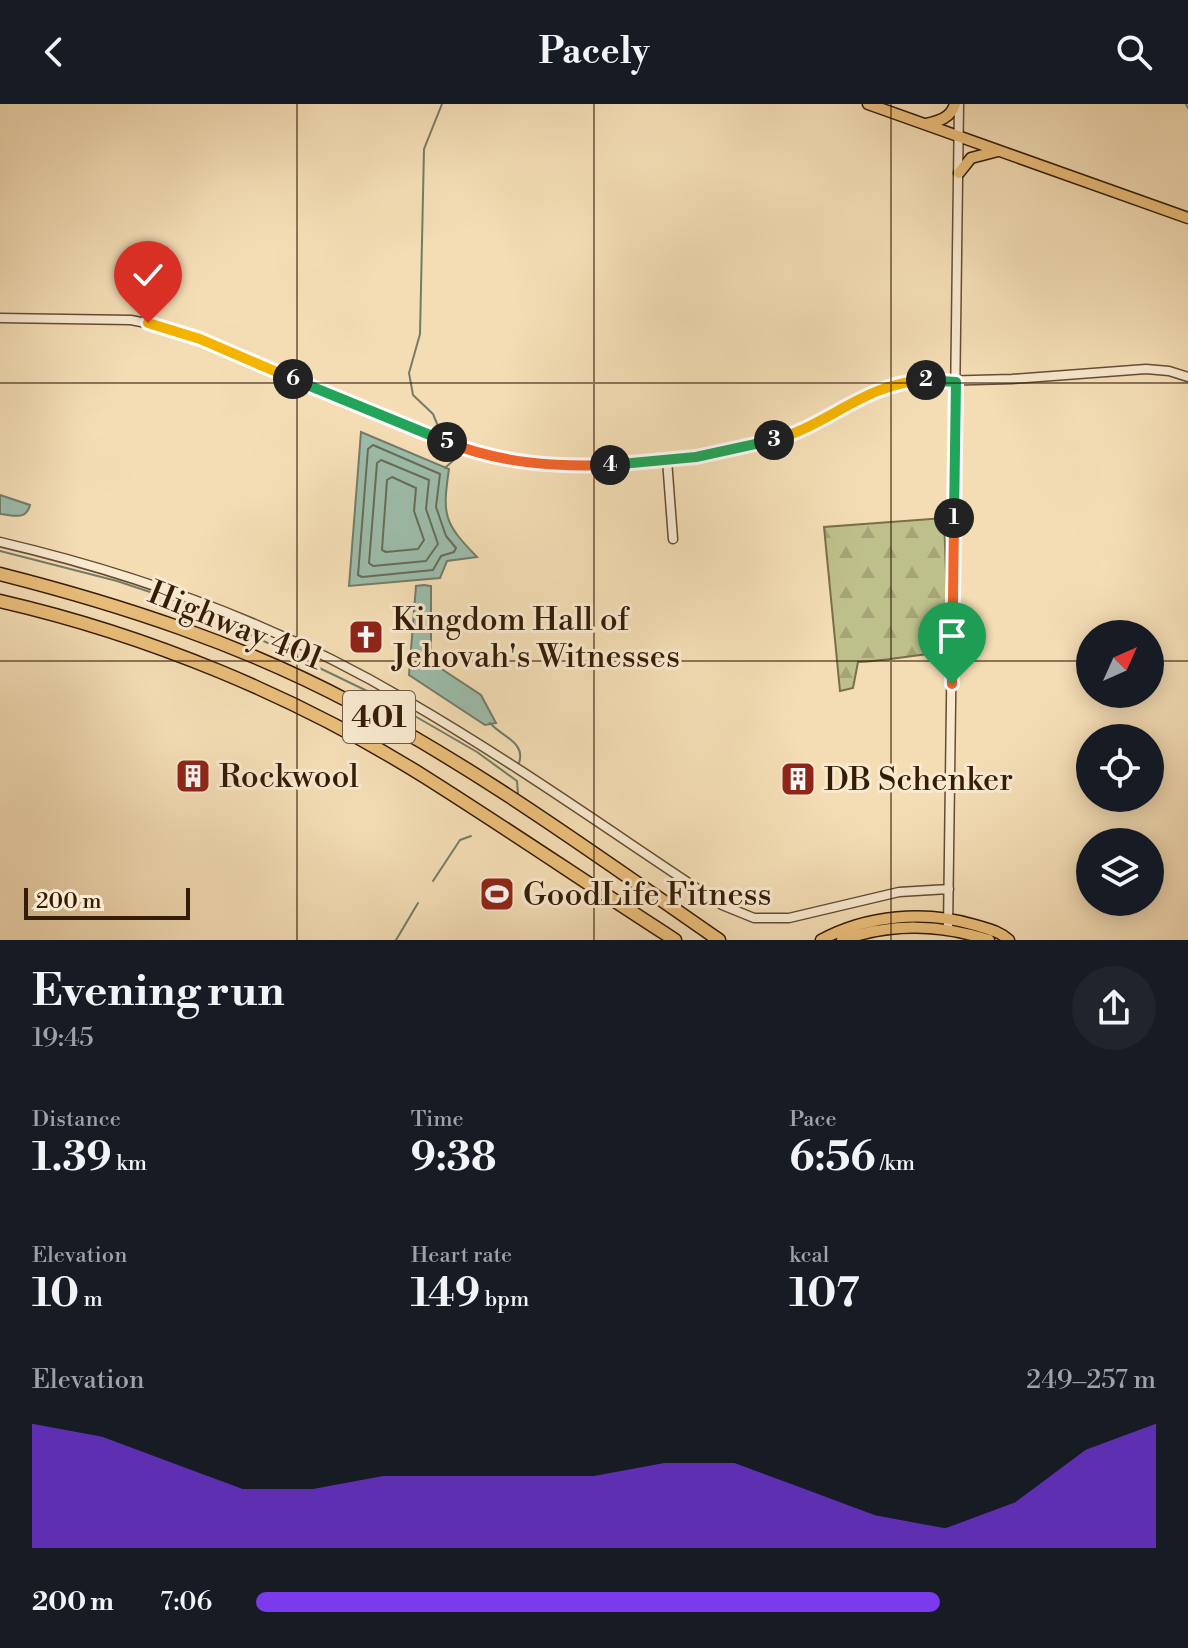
<!DOCTYPE html>
<meta charset="utf-8">
<style>
body{margin:0;font-family:"Libre Bodoni",serif;background:#20242c;color:#f1f3f6;height:100vh;display:flex;flex-direction:column;font-size:30px;white-space:nowrap}
*{box-sizing:border-box;margin:0}
p{font-size:26px;color:#9ea1a6}
.icon{flex:none;width:44px;height:44px;fill:none;stroke:currentColor;stroke-width:2;stroke-linecap:round;stroke-linejoin:round}
.map{position:relative;height:836px;overflow:hidden}
.details{display:flex;flex-direction:column;background:#171b24;flex:1}
.details>*{flex:none}
.needle{width:52px;rotate:45deg}
.fabs{position:absolute;left:1076px;top:516px;display:grid;gap:16px}
.fabs a{display:grid;place-items:center;width:88px;height:88px;border-radius:50%;background:#171b24;box-shadow:0 4px 20px #0003;font-size:40px}
.scale{position:absolute;left:24px;bottom:20px;width:166px;box-sizing:border-box;padding-left:8px;border:4px solid #351c07;border-top:0;font-size:22px;line-height:28px;white-space:nowrap;color:#351c07;-webkit-text-stroke:6px #f8e9cf;paint-order:stroke}
.pin{position:absolute;display:grid;place-items:center;width:68px;height:68px;color:#fff;margin:-82px -34px;border-radius:50% 50% 50% 0;rotate:-45deg;box-shadow:0 0 8px #0007}
.pin .icon{rotate:45deg}
.km{position:absolute;width:40px;height:40px;margin:-20px;border-radius:50%;background:#222;color:#fff;font-size:22px;line-height:40px;text-align:center}
.round{display:grid;place-items:center;flex:none;width:84px;height:84px;border-radius:42px;background:#20242c}
.headline{display:flex;align-items:center;justify-content:space-between;height:136px;padding:0 32px}
h1{font-size:44px;font-weight:700;line-height:60px}
.stats{display:grid;grid-template-columns:repeat(3,1fr);gap:12px;height:136px;padding:8px 32px}
.stats div{display:grid;align-content:center}
.stats b{font-size:40px;font-weight:700}
.stats small{font-size:22px;font-weight:400}
.stats p{font-size:22px}
.chart{height:224px;padding:16px 32px}
.chart p{display:flex;justify-content:space-between}
.chart svg{width:100%;height:144px;margin-top:8px;fill:#7c3aed;opacity:.7}
ul{padding:0 32px;list-style:none;font-size:26px}
li{display:grid;grid-template-columns:128px 96px 1fr;align-items:center;height:60px}
li i{height:20px;border-radius:10px;background:#7c3aed}
header{display:flex;justify-content:space-between;align-items:center;height:104px;padding:0 32px;background:#171b24;font-size:36px;font-weight:700}
.map>svg:first-child{display:block}
.forest{fill:url(#forest-firs);stroke:#7a6e49;stroke-width:2}
.water{fill:#9cbcaa;stroke:#737c69;stroke-width:2}
.lines{fill:none;stroke-linecap:round;stroke-linejoin:round}
.shore{stroke:#686c58;stroke-width:2}
.stream{stroke:#737c69;stroke-width:2}
.minor-casing{stroke:#654c32;stroke-width:11}
.major-casing{stroke:#351c07;stroke-width:13}
.highway-casing{stroke:#351c07;stroke-width:15}
.minor{stroke:#f8e9cf;stroke-width:8}
.major{stroke:#eabe7a;stroke-width:10}
.highway{stroke:#eabe7a;stroke-width:12}
.split-1-casing{stroke:#fff;stroke-width:16}
.split-2-casing{stroke:#fff;stroke-width:16}
.split-3-casing{stroke:#fff;stroke-width:16}
.split-4-casing{stroke:#fff;stroke-width:16}
.split-5-casing{stroke:#fff;stroke-width:16}
.split-6-casing{stroke:#fff;stroke-width:16}
.split-7-casing{stroke:#fff;stroke-width:16}
.split-1{stroke:#f0652b;stroke-width:10}
.split-2{stroke:#22a559;stroke-width:10}
.split-3{stroke:#f5b400;stroke-width:10}
.split-4{stroke:#22a559;stroke-width:10}
.split-5{stroke:#f0652b;stroke-width:10}
.split-6{stroke:#22a559;stroke-width:10}
.split-7{stroke:#f5b400;stroke-width:10}
.grid{fill:none;stroke:#351c07;stroke-width:2;stroke-opacity:0.55}
.labels{text-anchor:middle;stroke-width:6;stroke-linejoin:round;paint-order:stroke}
.shield{fill:#f8e9cf;stroke:#705a43;stroke-width:2}
.shield-label{font-size:30px;font-weight:bold;fill:#351c07}
.poi-label{font-size:32px;fill:#351c07;stroke:#f8e9cf;text-anchor:start}
.street-label{font-size:32px;fill:#351c07;stroke:#f8e9cf}
</style>
<header><svg class="icon" aria-label="back" viewBox="0 0 24 24"><path d="M15 5l-7 7 7 7"/></svg>Pacely<svg class="icon" aria-label="search" viewBox="0 0 24 24"><circle cx="10" cy="10" r="6"/><path d="M15 15l6 6"/></svg></header>
<div class="map">
<svg width="1188" height="836" viewBox="0 0 1188 836">
<defs>
<pattern id="forest-firs" width="22" height="20" patternUnits="userSpaceOnUse" patternTransform="scale(2)"><rect width="22" height="20" fill="#bec08b"/><path d="M5 1l3.5 6h-7zM16 11l3.5 6h-7z" fill="#a4a476"/></pattern>
</defs>
<rect width="100%" height="100%" fill="#f4ddb5"/>
<filter id="stains"><feTurbulence type="fractalNoise" baseFrequency=".0025" numOctaves="4"/><feColorMatrix values="0 0 0 0 .2 0 0 0 0 .09 0 0 0 0 .02 0 0 0 .5 -.17"/></filter>
<radialGradient id="worn" r=".72"><stop offset=".6" stop-color="#630" stop-opacity="0"/><stop offset="1" stop-color="#630" stop-opacity=".3"/></radialGradient>
<path class="forest" d="M944,414L949,548C918,550 889,557 858,558L853,584L840,587L824,423Z"/>
<path class="water" d="M361,328L449,365C442,412 444,419 477,453L447,457L440,474L349,482Z
M0,391L30,401C26,417 13,411 0,410Z
M424,481L431,482V558L481,591L496,619L485,621L409,571L416,482Z"/>
<g class="lines">
<path class="shore" d="M373,341L440,370L436,403L446,432L456,444L454,448L441,452L433,466L362,473L358,471L368,345Z
M381,356L429,376L426,405L438,440L426,457L373,462L369,459L377,359Z
M392,373L416,384L414,407L424,436L418,445L386,448L382,446L387,376Z"/>
<path class="stream" d="M1186,0L1188,4
M440,327L433,310L413,291L409,269L420,230L424,45L442,0
M457,333L465,336
M445,364L456,354
M0,447L117,477L189,501L394,600L477,648L517,677L518,690
M490,619C502,633 526,638 519,659
M433,777L460,736L471,732
M396,836L418,799"/>
<defs>
<path id="minor" d="M0,214L131,216L161,222L200,235L409,324L476,350L524,359L564,362L667,356L730,347L779,335L819,316L860,293L899,278L1012,275L1146,265L1169,267L1188,273
M667,356L673,435
M0,438C141,471 281,522 406,596C515,659 617,732 722,801L754,814H789L899,788L949,785
M948,825L959,0"/>
<path id="major" d="M868,0L1188,114
M926,20C939,17 951,14 955,0
M959,69L971,54L998,47
M821,836C867,811 925,806 975,821C988,825 999,827 1009,836
M842,836C892,819 939,820 989,836"/>
<path id="highway" d="M0,470C122,501 241,540 352,599C480,666 600,754 719,836
M0,497C148,531 296,592 425,673C509,726 591,782 675,836"/>
</defs>
<use href="#minor" class="minor-casing"/>
<use href="#major" class="major-casing"/>
<use href="#highway" class="highway-casing"/>
<use href="#minor" class="minor"/>
<use href="#major" class="major"/>
<use href="#highway" class="highway"/>
</g>
<g class="lines">
<defs>
<path id="split-1" d="M952,580L954,414"/>
<path id="split-2" d="M926,276L956,278L954,414"/>
<path id="split-3" d="M774,336C829,321 865,279 926,276"/>
<path id="split-4" d="M610,361L696,353L774,336"/>
<path id="split-5" d="M447,338C500,359 553,363 610,361"/>
<path id="split-6" d="M293,275L447,338"/>
<path id="split-7" d="M148,219L200,235L293,275"/>
</defs>
<use href="#split-1" class="split-1-casing"/>
<use href="#split-2" class="split-2-casing"/>
<use href="#split-3" class="split-3-casing"/>
<use href="#split-4" class="split-4-casing"/>
<use href="#split-5" class="split-5-casing"/>
<use href="#split-6" class="split-6-casing"/>
<use href="#split-7" class="split-7-casing"/>
<use href="#split-1" class="split-1"/>
<use href="#split-2" class="split-2"/>
<use href="#split-3" class="split-3"/>
<use href="#split-4" class="split-4"/>
<use href="#split-5" class="split-5"/>
<use href="#split-6" class="split-6"/>
<use href="#split-7" class="split-7"/>
</g>
<path class="grid" d="M297,0V836M594,0V836M891,0V836M0,279H1188M0,557H1090M1150,557H1188"/>
<defs>
<symbol id="church-square" viewBox="-11 -11 22 22"><rect x="-9" y="-9" width="18" height="18" rx="4" fill="#8f2418" stroke="#f8e9cf"/><path d="M-1.2-6h2.4v3.5h3.3v2.4h-3.3V6h-2.4V-.1h-3.3v-2.4h3.3Z" fill="#fff"/></symbol>
<symbol id="building-square" viewBox="-11 -11 22 22"><rect x="-9" y="-9" width="18" height="18" rx="4" fill="#8f2418" stroke="#f8e9cf"/><path d="M-4-6H4V6H1V3H-1V6H-4ZM-2.5-4.3h1.7v1.8h-1.7ZM.8-4.3h1.7v1.8H.8ZM-2.5-1h1.7V.8h-1.7ZM.8-1h1.7V.8H.8Z" fill="#fff"/></symbol>
<symbol id="stadium-square" viewBox="-11 -11 22 22"><rect x="-9" y="-9" width="18" height="18" rx="4" fill="#8f2418" stroke="#f8e9cf"/><path d="M0-5a6.5 5 0 1 0 0 10a6.5 5 0 1 0 0-10ZM-3.5-1.8h7v3.6h-7Z" fill="#fff"/></symbol>
</defs>
<g fill-rule="evenodd">
<use href="#church-square" x="346" y="513" width="40" height="40"/>
<use href="#building-square" x="173" y="652" width="40" height="40"/>
<use href="#building-square" x="778" y="655" width="40" height="40"/>
<use href="#stadium-square" x="477" y="770" width="40" height="40"/>
</g>
<g class="labels">
<rect class="shield" x="343" y="587" width="72" height="52" rx="6"/>
<g class="shield-label">
<text x="379" y="623">401</text>
</g>
<g class="poi-label">
<text x="392" y="526">Kingdom Hall of<tspan x="392" dy="37">Jehovah's Witnesses</tspan></text>
<text x="219" y="683">Rockwool</text>
<text x="824" y="686">DB Schenker</text>
<text x="523" y="801">GoodLife Fitness</text>
</g>
<g class="street-label">
<text transform="translate(236 521) rotate(22)" y="11">Highway 401</text>
</g>
</g>
<rect width="100%" height="100%" filter="url(#stains)"/>
<rect width="100%" height="100%" fill="url(#worn)"/>
</svg>
<div class="fabs">
<a><svg class="needle" viewBox="-14 -14 28 28"><path d="M0-13l5 13h-10z" fill="#e53935"/><path d="M0 13l5-13h-10z" fill="#9ea1a6"/></svg></a>
<a><svg class="icon" aria-label="locate" viewBox="0 0 24 24"><circle cx="12" cy="12" r="6"/><path d="M12 2v4M12 18v4M2 12h4M18 12h4"/></svg></a>
<a><svg class="icon" aria-label="layers" viewBox="0 0 24 24"><path d="M12 4l9 5-9 5-9-5zM3 14l9 5 9-5"/></svg></a>
</div>
<div class="scale">200 m</div>
<div class="pin" style="left:952px;top:580px;background:#1e9e55"><svg class="icon" aria-label="arrive" viewBox="0 0 24 24"><path d="M6 21V4h12l-3 4 3 4H6"/></svg></div>
<div class="pin" style="left:148px;top:219px;background:#d93025"><svg class="icon" aria-label="check" viewBox="0 0 24 24"><path d="M5 12l5 5 9-10"/></svg></div>
<b class="km" style="left:954px;top:414px">1</b>
<b class="km" style="left:926px;top:276px">2</b>
<b class="km" style="left:774px;top:336px">3</b>
<b class="km" style="left:610px;top:361px">4</b>
<b class="km" style="left:447px;top:338px">5</b>
<b class="km" style="left:293px;top:275px">6</b>
</div>
<section class="details">
<div class="headline"><div><h1>Evening run</h1><p>19:45</p></div><a class="round"><svg class="icon" aria-label="share" viewBox="0 0 24 24"><path d="M12 15V3M7 8l5-5 5 5M5 13v7h14v-7"/></svg></a></div>
<div class="stats">
<div><p>Distance</p><b>1.39<small> km</small></b></div>
<div><p>Time</p><b>9:38</b></div>
<div><p>Pace</p><b>6:56<small> /km</small></b></div>
</div>
<div class="stats">
<div><p>Elevation</p><b>10<small> m</small></b></div>
<div><p>Heart rate</p><b>149<small> bpm</small></b></div>
<div><p>kcal</p><b>107</b></div>
</div>
<div class="chart"><p><span>Elevation</span>249–257 m</p>
<svg viewBox="0 0 160 44" preserveAspectRatio="none"><path d="M0 44V6L10 10L20 18L30 26L40 26L50 22L60 22L70 22L80 22L90 18L100 18L110 26L120 34L130 38L140 30L150 14L160 6V44z"/></svg>
</div>
<ul>
<li><b>200 m</b>7:06<i style="width:76%"></i></li>
</ul>
</section>
